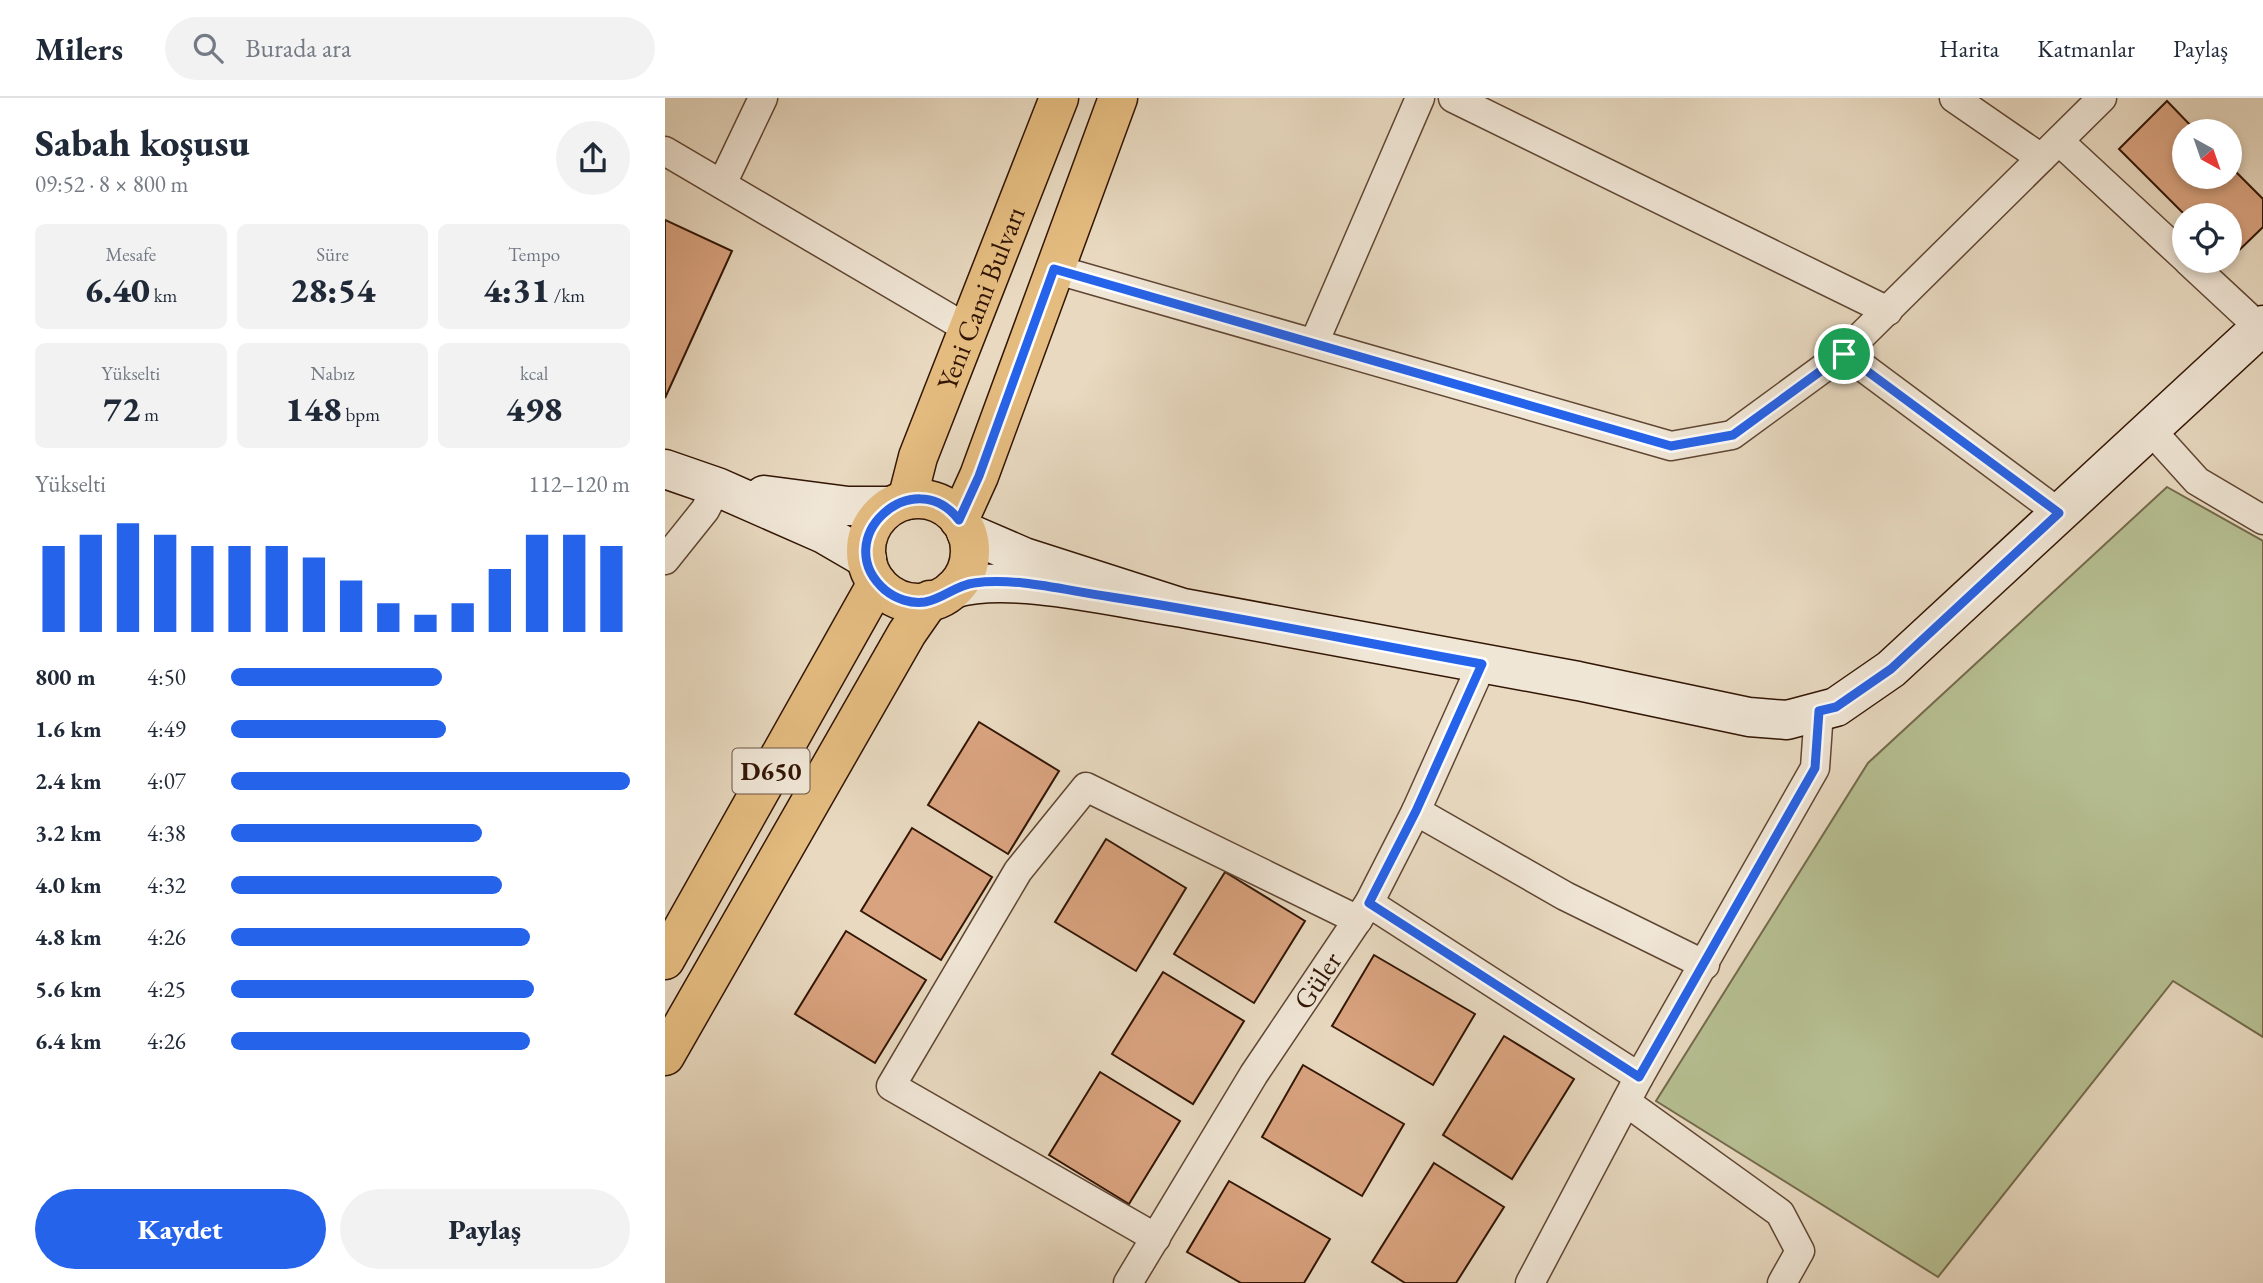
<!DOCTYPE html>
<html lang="tr">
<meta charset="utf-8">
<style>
body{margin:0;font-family:"EB Garamond",serif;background:#f2f2f3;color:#1f2937;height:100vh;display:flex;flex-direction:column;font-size:26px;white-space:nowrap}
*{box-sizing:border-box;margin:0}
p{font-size:23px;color:#747a83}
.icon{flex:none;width:38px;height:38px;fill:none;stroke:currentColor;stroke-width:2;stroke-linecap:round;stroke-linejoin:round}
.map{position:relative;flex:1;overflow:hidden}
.drawer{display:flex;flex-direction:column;background:#fff;width:665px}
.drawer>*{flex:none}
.needle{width:46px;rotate:140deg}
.tools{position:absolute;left:1507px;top:21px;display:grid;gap:14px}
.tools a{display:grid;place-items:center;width:70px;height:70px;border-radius:50%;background:#fff;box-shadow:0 4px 10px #0003;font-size:35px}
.pin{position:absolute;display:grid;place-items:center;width:60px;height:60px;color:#fff;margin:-30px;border:4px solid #fff;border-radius:50%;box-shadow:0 2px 7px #0007}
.round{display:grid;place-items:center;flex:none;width:74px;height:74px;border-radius:37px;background:#f2f2f3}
.headline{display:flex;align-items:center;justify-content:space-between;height:119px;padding:0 35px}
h1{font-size:38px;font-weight:800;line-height:52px}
.stats{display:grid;grid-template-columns:repeat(3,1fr);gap:10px;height:119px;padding:7px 35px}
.stats div{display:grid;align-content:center;border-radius:10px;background:#f2f2f3;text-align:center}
.stats b{font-size:35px;font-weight:800}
.stats small{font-size:19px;font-weight:400}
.stats p{font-size:19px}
.chart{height:196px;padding:14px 35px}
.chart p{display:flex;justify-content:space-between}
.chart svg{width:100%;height:126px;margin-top:7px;stroke:#2563eb;stroke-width:6}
.button{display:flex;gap:14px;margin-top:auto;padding:14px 35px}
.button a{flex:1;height:80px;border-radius:42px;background:#2563eb;color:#fff;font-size:28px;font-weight:800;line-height:80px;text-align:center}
.button a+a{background:#f2f2f3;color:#1f2937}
ul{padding:0 35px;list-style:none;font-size:23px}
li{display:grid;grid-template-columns:112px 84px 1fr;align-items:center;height:52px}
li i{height:18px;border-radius:9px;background:#2563eb}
header{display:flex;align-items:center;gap:42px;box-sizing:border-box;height:98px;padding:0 35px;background:#fff;border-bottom:2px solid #e0e1e3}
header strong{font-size:33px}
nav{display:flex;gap:38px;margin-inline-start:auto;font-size:24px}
.search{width:490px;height:63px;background:#f2f2f3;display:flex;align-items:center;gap:18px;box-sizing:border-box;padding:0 24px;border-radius:38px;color:#747a83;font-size:26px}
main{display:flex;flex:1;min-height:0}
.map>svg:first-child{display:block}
.green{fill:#b6bf92;stroke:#746a4b;stroke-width:2}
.building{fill:#d9a37f;stroke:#321504;stroke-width:2}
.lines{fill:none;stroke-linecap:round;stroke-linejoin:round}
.street-casing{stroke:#604633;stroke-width:31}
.secondary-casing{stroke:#321504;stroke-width:41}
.primary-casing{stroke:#321504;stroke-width:41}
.street{stroke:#f0e6d6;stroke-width:28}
.secondary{stroke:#f0e6d6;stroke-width:38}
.primary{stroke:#e4bc80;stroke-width:38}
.route-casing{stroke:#fff;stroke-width:14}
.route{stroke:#2563eb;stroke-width:9}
.labels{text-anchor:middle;stroke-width:5;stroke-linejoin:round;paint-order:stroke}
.shield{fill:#f0e6d6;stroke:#6b5443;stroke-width:2}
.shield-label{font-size:26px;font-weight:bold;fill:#321504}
.street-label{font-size:28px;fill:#321504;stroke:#f0e6d6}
</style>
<header>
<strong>Milers</strong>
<div class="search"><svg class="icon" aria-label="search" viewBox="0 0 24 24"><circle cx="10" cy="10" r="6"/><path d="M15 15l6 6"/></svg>Burada ara</div>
<nav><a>Harita</a><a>Katmanlar</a><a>Paylaş</a></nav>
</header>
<main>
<section class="drawer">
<div class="headline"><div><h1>Sabah koşusu</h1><p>09:52 · 8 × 800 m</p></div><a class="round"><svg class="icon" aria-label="share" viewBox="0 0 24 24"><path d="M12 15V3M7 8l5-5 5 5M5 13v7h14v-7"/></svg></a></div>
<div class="stats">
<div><p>Mesafe</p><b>6.40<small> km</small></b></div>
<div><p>Süre</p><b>28:54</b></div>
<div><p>Tempo</p><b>4:31<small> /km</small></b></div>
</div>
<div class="stats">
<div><p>Yükselti</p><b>72<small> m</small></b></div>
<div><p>Nabız</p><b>148<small> bpm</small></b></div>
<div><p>kcal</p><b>498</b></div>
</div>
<div class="chart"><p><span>Yükselti</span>112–120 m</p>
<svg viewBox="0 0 160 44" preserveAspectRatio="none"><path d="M5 44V14M15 44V10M25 44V6M35 44V10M45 44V14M55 44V14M65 44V14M75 44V18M85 44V26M95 44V34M105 44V38M115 44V34M125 44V22M135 44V10M145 44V10M155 44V14"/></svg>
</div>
<ul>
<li><b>800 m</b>4:50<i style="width:53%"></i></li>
<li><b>1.6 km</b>4:49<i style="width:54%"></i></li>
<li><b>2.4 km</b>4:07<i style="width:100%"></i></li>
<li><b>3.2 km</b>4:38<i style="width:63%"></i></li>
<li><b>4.0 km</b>4:32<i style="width:68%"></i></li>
<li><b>4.8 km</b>4:26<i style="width:75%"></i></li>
<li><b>5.6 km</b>4:25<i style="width:76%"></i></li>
<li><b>6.4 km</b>4:26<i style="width:75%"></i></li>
</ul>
<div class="button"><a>Kaydet</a><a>Paylaş</a></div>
</section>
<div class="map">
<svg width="1598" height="1185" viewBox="0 0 1598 1185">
<rect width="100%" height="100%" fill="#e8d9c0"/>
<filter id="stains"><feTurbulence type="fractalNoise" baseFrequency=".00286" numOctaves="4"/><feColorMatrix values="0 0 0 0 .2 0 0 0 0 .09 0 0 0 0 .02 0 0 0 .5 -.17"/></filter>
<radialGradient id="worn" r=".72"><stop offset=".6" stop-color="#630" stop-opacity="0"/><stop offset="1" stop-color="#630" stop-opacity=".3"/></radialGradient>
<path class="green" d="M1502,389L1598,443V939L1508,883L1273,1179L991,1003L1203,665Z"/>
<path class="building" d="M1502,3L1531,33H1519V79H1564V67L1598,101V129L1564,162V117H1520L1454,51Z
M0,122L67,153L0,300Z
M314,624L394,673L343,756L263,707Z
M247,730L327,779L276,862L196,813Z
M441,741L521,790L471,873L390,824Z
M560,774L640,823L589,905L509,856Z
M181,833L261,882L210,965L130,916Z
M709,857L810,916L768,987L667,928Z
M498,874L579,923L528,1006L447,956Z
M839,938L909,981L847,1081L778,1037Z
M638,967L739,1026L697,1098L597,1039Z
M435,974L515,1023L464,1106L384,1057Z
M769,1065L839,1109L791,1185H740L707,1164Z
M564,1083L665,1141L639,1185H576L522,1154Z"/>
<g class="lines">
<defs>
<g id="street">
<path d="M788,0L1223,213"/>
<path d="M1289,0L1376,60"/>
<path d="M1394,43L1519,159"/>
<path d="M0,53L303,231"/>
<path d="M57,86L98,0"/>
<path d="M1523,163L1595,230"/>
<path d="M389,171L1006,348L1067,337L1179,255L1437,0"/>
<path d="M649,245L755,0"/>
<path d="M1179,255L1394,415"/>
<path d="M1485,331L1532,383L1598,422"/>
<path d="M0,462L40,412L52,389"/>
<path d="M751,713L900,798L1040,867"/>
<path d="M704,805L974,979"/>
<path d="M961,1004L1115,1115L1135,1153L1117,1185"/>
<path d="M491,1140L226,988L353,773L421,689L693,822"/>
<path id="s1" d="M463,1185L589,976L704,805L751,713L817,566"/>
<path d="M865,1185L974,979L1150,670L1154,613"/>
</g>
<path id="secondary" d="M0,371L52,389L159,436L202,461
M99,397L183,408H226
M288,491C345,473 456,501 518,510L359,459L301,434
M518,510L913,583L1084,619L1122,622L1171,609L1226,571L1598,227"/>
<g id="primary">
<circle cx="253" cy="453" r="52"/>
<path id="s2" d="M242,402L253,359L394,0"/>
<path d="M294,422L314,378L453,0"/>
<path d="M0,862L212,485"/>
<path d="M0,958L242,535L265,502"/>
</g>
</defs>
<use href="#street" class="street-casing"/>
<use href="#secondary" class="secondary-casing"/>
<use href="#primary" class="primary-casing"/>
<use href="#street" class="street"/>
<use href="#secondary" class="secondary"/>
<use href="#primary" class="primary"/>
</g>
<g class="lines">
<defs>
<path id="route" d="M389,171L1006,348L1068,337L1179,256L1394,415L1226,571L1171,609L1154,613L1150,670L974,979L704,805L751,713L817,566C694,544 570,518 446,499C402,493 353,479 309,485C291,487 278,501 260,504C246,506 231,501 220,492C162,441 249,363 294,422L314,378Z"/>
</defs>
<use href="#route" class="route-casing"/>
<use href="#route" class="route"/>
</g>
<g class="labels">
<rect class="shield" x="67.5" y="650.5" width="77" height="45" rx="5"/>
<g class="shield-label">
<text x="106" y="682">D650</text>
</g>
<g class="street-label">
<text dy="10" stroke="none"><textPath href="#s2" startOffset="215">Yeni Cami Bulvarı</textPath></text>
<text dy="10" stroke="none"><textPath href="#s1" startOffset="357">Güler</textPath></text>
</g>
</g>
<rect width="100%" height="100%" filter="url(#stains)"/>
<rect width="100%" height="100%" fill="url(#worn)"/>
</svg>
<div class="tools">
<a><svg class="needle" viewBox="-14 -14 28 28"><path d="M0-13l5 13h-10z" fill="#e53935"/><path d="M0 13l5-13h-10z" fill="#747a83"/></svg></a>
<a><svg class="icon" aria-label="locate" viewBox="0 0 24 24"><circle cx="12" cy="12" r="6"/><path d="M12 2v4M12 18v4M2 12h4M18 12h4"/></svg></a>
</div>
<div class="pin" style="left:1179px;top:256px;background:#1e9e55"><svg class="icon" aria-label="arrive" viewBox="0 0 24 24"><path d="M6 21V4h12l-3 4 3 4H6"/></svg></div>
</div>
</main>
